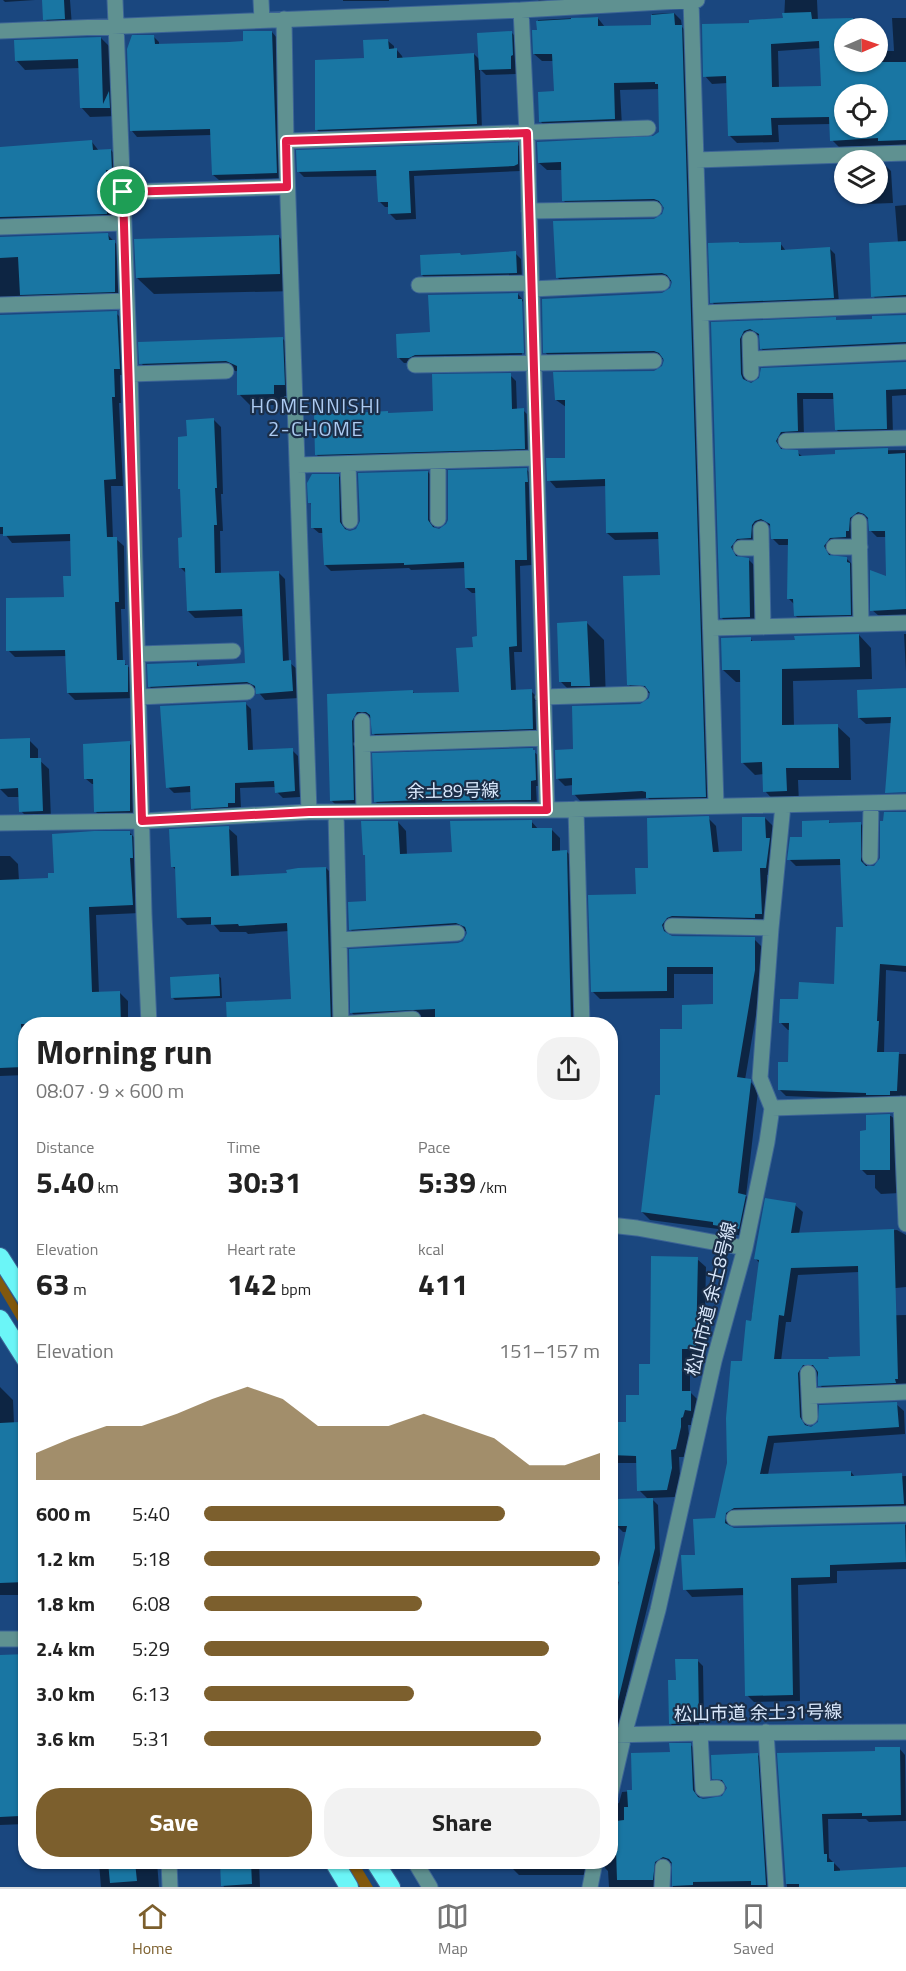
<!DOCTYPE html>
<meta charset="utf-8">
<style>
body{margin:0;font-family:"Titillium Web","Noto Sans JP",sans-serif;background:#f2f2f2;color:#222;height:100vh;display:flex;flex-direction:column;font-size:22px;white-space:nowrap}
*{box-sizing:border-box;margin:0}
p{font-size:20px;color:#767676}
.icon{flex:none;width:33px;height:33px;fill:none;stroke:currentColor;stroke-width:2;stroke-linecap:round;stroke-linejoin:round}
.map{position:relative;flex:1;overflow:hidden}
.details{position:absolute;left:18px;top:1017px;width:600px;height:852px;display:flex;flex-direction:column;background:#fff;border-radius:24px;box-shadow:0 2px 4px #0004}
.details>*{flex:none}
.needle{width:39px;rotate:88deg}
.buttons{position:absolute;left:834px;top:18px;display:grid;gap:12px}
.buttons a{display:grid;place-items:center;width:54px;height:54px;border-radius:50%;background:#fff;box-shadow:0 2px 4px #0004;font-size:30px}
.pin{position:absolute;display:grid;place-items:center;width:51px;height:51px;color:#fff;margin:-26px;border:3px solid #fff;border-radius:50%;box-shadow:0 2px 6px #0007}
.round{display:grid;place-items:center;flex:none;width:63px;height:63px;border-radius:24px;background:#f2f2f2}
.head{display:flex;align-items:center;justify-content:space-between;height:102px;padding:0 18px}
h1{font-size:33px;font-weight:700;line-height:45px}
.metrics{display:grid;grid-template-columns:repeat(3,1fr);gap:9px;height:102px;padding:6px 18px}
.metrics div{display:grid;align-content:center}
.metrics b{font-size:30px;font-weight:700}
.metrics small{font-size:16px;font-weight:400}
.metrics p{font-size:16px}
.chart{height:168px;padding:12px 18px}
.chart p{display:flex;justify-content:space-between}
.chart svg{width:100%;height:108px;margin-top:6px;fill:#7c5f2d;opacity:.7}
.action{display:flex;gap:12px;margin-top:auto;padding:12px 18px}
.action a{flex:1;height:69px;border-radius:24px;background:#7c5f2d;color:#fff;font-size:24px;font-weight:700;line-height:69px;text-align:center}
.action a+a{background:#f2f2f2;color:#222}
ul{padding:0 18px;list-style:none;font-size:20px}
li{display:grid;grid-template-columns:96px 72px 1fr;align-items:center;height:45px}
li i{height:15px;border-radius:8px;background:#7c5f2d}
.dock{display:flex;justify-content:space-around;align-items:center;height:84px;border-top:2px solid #e0e0e0;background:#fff;font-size:16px;color:#767676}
.dock a{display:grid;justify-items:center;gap:3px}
.dock .on{color:#7c5f2d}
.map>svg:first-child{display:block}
.green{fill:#81580d}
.shadow{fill:#0007;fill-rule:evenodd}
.building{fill:#1976a3;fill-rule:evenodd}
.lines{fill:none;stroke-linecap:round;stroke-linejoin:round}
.minor-casing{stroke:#3c6496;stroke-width:17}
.highway-casing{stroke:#3c6496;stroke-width:20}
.minor{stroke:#5f9191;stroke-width:15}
.highway{stroke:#6bf5f7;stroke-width:18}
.route-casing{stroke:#fff;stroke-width:12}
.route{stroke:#e11d48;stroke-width:8}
.labels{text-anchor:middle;stroke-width:4.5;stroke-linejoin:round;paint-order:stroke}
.street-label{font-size:18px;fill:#d9e8fc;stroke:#1b2e48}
.neighbourhood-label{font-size:20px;letter-spacing:1.5px;fill:#adcbf2;stroke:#1b2e48}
</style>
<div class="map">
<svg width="906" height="1887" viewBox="0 0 906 1887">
<rect width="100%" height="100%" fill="#1a477f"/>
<path class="green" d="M0,1275L25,1317V1333L0,1291Z
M344,1862H358L373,1887H360Z"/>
<path class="shadow" d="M3,0H35L5,2Z
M43,0H70L72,26H52L45,19Z
M343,0H389V1H343Z
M538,0H604L544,6Z
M785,0H817L818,21L853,20L860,27L844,28V62H878V51H894L892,18H906V147L865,152L860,146L839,147L832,140L831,124L778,125L779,142L737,143L729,135L728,83L712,84L705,76L751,24L784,20ZM821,48L822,87L779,88L778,51ZM844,94H878V128H844Z
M674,13L681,20L682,27L689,34L713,804L655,805L648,798L581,802L574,794L573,785L565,786L557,778L575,750L650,699L651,693L636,692L628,684L661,576L660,539L615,540L607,533L606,486L556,488L549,480L566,459V407L556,400L655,372L663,367L665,359L552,360L545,352L669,292L673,281L565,285L557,277L660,218L665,210L663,206L571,208L563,200L562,170H547L539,163L649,139L661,133L660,89L620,90L622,126L548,129L541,122L555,93L554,61H542L534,54L538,32V20L597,17L605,27L653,26L652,14Z
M272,32L277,38L282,178L219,180L213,175L212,135L137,137L132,131L153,36L159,42V45L244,42Z
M512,33L518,39L519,61H516L517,74L486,75L480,69L482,130L323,135L317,130L365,60L388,41L394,46V50H397L402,56L403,59L474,54L480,60Z
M101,38L110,47L118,116L90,117L81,107L80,68L25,70L16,60Z
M92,142L99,151L111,150L118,158L119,177H112L114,220L0,229V149Z
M517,144L523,150L521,171L414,176L416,219L396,220L390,214V207H385L379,201L378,176L304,177L298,171Z
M878,165H885L891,171L893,203L866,204L860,198V194H878Z
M906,205V301L879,302L873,296L898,243L895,206Z
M108,235L121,249L122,298L0,307V238Z
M279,237L295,253L296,291L154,294L137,278Z
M780,243L786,251L829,248L835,254L839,303L718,308L712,302Z
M515,253L521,259L522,279L428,281L422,275L462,256Z
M518,294L523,300V302L521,299L522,358L404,363L399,358L432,334Z
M524,303L527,306L529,358H525Z
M116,313L123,320L127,375H120L121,403H119L123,486H111L113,539H116L124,546L125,609H121L123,662L131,669L135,698L75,700L68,693L67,656L15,657L8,650L66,599L73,578L72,541L12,543L5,534H0V316Z
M835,319L838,322L906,321V348L768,355L761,348L760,336L758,335L752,337L747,342V381L749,383L757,382L906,363V395L892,396L893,435L843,436L836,429L835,399H803L804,437L787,439L782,448L783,451L797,452L803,457L837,456V451L906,450V616H879L872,610L888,578L886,537H877L870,530L869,519L865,518L855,537H852V543L836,544L830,554L832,557L846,558L853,565L857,621L802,622L795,615V605L789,599V545H779L772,538L771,527L769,525L762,527L757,544L743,545L737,555L739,558L748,559L755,566L756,623L728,624L721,617L712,324Z
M282,338L293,349L295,396H284V405H250L239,394L238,371L152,374L141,363Z
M510,375L516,381L517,410H523L529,416L530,454L322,460L316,454L387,412L389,414L435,412Z
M214,420L221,427L223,494H221L223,531H220L221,575L278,572L285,579L289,662L297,669L299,698L265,700L255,688L156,693L149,686L197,663L200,667L246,664L244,616L195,618L188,611L187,574L181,568L188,438Z
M527,470L532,475L533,487H530L532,565L520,566L522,652H514L516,691H531L537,697L538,734L379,739L373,733L372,718H363L359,805L337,806L331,800L329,695L412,691L415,694L460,693L479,638L477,593H472L466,588V568L411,570L409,568L331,571L325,565L324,533H319L313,528L309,483L338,475L344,481L346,529L351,532L357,530L428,472L434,478V527L439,530Z
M587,623L604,640L606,702L577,698L561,682Z
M904,634H906V672Z
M859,635L871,648L872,679L793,681L794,726H837L850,738L851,780H798L799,803L777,804L765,791L764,774L755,775L742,762L741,682H736L723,670L750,638L754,643L796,642Z
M906,689V792L892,723L866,724L859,718Z
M245,703L251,709L253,751L292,750L298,756L300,797L283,798L277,792L276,787L240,788L241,808H233V812L198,814L193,808L192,792L174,793L168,787Z
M0,740H29L38,749V759L49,769L51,819L30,820L21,811L20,797H8L0,789Z
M129,743L135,749V817H101L95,811V784H92L86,779Z
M532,750L541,758L542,786H536L537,806L381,807L375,801Z
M708,818L716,826L719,853L744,852L765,818L773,826L774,875H767L769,921L675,925L669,934L670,936L754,939L762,947V979L745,1080L750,1081L758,1091L746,1196L753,1204L746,1236L722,1233L718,1229L650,1220L642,1212L662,1097L684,1030L715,1006L714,974H674V998L600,999L592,991L649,870Z
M531,821L539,830L551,829L560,838V852H567L575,860L578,1024H423L425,1018L360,1021L352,1013L351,951L458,944L467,939L468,931L358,937L350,929L368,903L398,822L406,831L407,855L453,853Z
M828,821L831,824L860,823L867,830V866L871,868L879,864L881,858L882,822L906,821V972L886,970L884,1054H906V1101L786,1096L779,1089L790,1064L791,1030H788L781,1023L800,1001L836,986L845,929L842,865L796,866L789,859L803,838Z
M228,828L237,836L239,877L288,874L326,868L334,876L340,1024H229L228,1003L292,1000L289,931L248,934L246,932H220L213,924L187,925L179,917L177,871L172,866Z
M129,832L138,841L140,913L96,915L99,993L119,992L128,1001V1024H26V1075L0,1076V856H10L18,864L19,881L50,879L56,874Z
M218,976L221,978L222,998L175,1000L172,997Z
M868,1116H891L897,1121L900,1193L881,1194L875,1188V1175H867L862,1170L868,1132Z
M795,1205L803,1212L799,1234L897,1230L906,1235V1287L867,1291L859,1272L798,1275L791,1322H786L781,1361H830L862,1357L860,1316L906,1315V1389L827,1392L820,1385L816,1370L809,1372L805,1381L808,1427H815L896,1404L904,1411L905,1434L774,1443L768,1475L851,1472L856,1478L906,1476V1511L735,1517L731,1526V1528L906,1525V1569L837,1571V1583L798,1585L800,1701L754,1702L747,1695L745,1595L692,1597L685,1589L697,1556L716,1519L728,1464L760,1264L756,1259Z
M697,1259L706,1267L704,1356H690V1392L698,1400L699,1418H692L691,1425H688L689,1436L684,1457H679L680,1477L675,1497L651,1498L658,1505L660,1555L618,1728L610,1726V1625L620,1584L617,1580L627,1532H623L617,1526L648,1499L639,1490L638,1463H610V1424H628Z
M0,1387L13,1400L14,1424L18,1423L26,1431V1595H0Z
M26,1656V1824L0,1825V1657Z
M697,1660L703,1666L704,1723H699V1729H676L670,1723L677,1681Z
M690,1744L696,1751L700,1799L723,1798L728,1788L727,1785L720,1784L714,1778L757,1754L763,1760L771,1887H673V1864L671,1863L664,1864L658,1887H609L608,1871L605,1868L606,1862H610V1806L619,1803L622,1792L633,1791L671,1753Z
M899,1748L905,1755L906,1821L869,1822L866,1819H828L829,1858L840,1869V1872L906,1869V1887H787L779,1755L876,1753Z
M70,1862H157L159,1887H101L99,1863Z
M222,1862H259L260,1887H224L223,1885Z
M513,1862H594L590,1875H519L513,1869Z"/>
<path class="building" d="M42,0H64L65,19L43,20Z
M811,12L812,19L853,18V28H844V62H906V140L878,141V138L830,141L829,117L771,118L772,135L728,136L726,76L703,77L702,24L749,23V20L783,18L782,13ZM819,41L821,86L772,87L771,44ZM844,94H878V128H844Z
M674,13L675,25H682L706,797L646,798V792L642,791L572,795V778L556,779L555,750L573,749L572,706L640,704L649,698L650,693L645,686L627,685L623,576L660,575L658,532L606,533L605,479L547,481L546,458H565V400H555L553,372L654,371L662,366L664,360L659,353L654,351L543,353L542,299L662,293L670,288L672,282L667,275L662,273L556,278L553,221L654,219L662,214L664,208L659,201L654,199L562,201L561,162L538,163L537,142L653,136L659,132L658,84H655V82L614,83L615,119L539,122L538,92L554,91L552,54H533L532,30H537L536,21L571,19V18L598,17V26L651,25V15Z
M243,31H272L277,173L212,175L210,129L130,131L127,49L132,35H154L155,44L229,42L243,41Z
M512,31L513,55L511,56V69L479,70L477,33Z
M101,37L103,104L109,91L110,108H80L78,59L15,61L14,40Z
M388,39L389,49L397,48V58L474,53L477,124L315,130V60L364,58L363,40Z
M92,140L93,150L111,149L112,170H106L107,214L0,217V147Z
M518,142V164L514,166L409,171L411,213L388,214V202H378L376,170L297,172L296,150Z
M108,233L109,240H115V292L20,295L18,257L0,258V237Z
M279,235L280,274L136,278L134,239Z
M906,241V295L871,297L869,243Z
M739,242V243L781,242V250L830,247L834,298L710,303L708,243Z
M516,251L517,273L421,275L420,255L460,253L461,255Z
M518,293V299H522L524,353L415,355L409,358H397L396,334L430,332L428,295Z
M117,311L120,369H114L115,397H112L116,479L104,480L107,537H117L119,602H115L117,660H125V665H128V692L67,693L65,650L6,651V598L64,597L63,576H71L70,534L3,536V527H0V315Z
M906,315V342L760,349L759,334L750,329L744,331L740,339L741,374L743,379L751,383L759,378L761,368L906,362V389L886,390L887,429L835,430L833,393H797L798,431L781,432L776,441L781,449L798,450L799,456L835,454V450L888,448V454L905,453L906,609L870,611V570L886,576L885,531H869L868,518L864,514L858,512L850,518L849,531H846V537L830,538L824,546L829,555L847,557V562L850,563L851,615L794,616L793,599H787L788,539H771L770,524L761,519L755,521L752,525L751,538L737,539L731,547L736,556L749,558L750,617L720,618L711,322L836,317V320L872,319V316Z
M283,337L285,385H274V394L237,395V366L226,361L139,364L138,342Z
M511,373L512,409L524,408L525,449L315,455L314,415L388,411V413L433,411L432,374Z
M214,418L217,488H215L217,525H214L215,573L279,571L283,661L291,660L293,691L256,694L255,686L247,682L148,687L147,664L197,662V666L245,663L242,609L187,611L185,568H179L178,538L182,537L180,489H178V437L187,436L186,420Z
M527,468L528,482H525L527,560H515L517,646L509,647L511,690L532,689L533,729L372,734L370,715L366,712H357L352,721L354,800L330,801L327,694L413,690V693L459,692L456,648L473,647L472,637L477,636L475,588H465L464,562L404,565V563L324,565L322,528H311V503H308L307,483L312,474H339L340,522L345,529L350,531L356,529L360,521L358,473L428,471V520L433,527L439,529L446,524L448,520V470Z
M587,621L590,686H571V682H559L557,623Z
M859,634L860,667L782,669V725L838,724L839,768H786L787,791L763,792L762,762L741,763L740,670H722L721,638L751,637V641L795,640L794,636Z
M906,688V792L885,793L891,717L858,718L857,690Z
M246,702L248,750L293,748L295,791L275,793L274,781L235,783V803H228V807L191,809L190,786L166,788L160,706Z
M30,738V758H41L43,811L19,812L18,788L0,789V739Z
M130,741V811L94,812L93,779H84L83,744Z
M533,748V750H535L536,780L531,781V800L449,801H442V799L374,802L372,753Z
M884,812H906V966L880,964L877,1021H879L877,1052H899L897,1091H890V1095H866V1093L778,1090V1062H788L789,1023H779L780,999H798L799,982L834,984L836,927H843L840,859L787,860L790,837H802V821L829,820V823L861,822V861L866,866H874L880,858V821H883Z
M709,816L713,852L742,851V817H765L766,838H770L766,868H760L762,914H755V918L672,916L667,918L662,925L664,931L672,936L755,937V970L737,1077L751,1079V1082L738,1193L746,1195L739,1229L713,1225V1222L641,1212L655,1095H660V1029H682V1005L713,1004V967H667V991L591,992L588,895L636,894L635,868H648L647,818Z
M532,820V828H552V851L567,850L571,1024H435V1009L350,1013L349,949L458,943L463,941L467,933L465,927L456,923L349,930L348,902L366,901L365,855H363L361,821H398L400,854L452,852L450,821Z
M229,826L231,876L287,873L286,870L298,868L326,867L331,1024H227L226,1002L291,999L287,923L239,926L238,924L211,925V917L177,918L175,867H171L169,829Z
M94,831H130V835H132L133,858H130L133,905L89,907L92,992L120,991L121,1024H21L23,1067L0,1068V880L48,878V873H54L52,834Z
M219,974L220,996L171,998L170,977Z
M890,1114V1170H860V1131L866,1130V1115Z
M765,1198L796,1203L791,1233L894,1229L898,1379H895L896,1383L818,1386V1372L813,1365H803L798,1373L800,1417L805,1425L811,1427L818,1422L819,1405L897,1402L899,1427L768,1436L760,1474L851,1471V1476L902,1473L904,1504L734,1508L726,1513L725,1523L734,1528L905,1524L906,1562L830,1565V1577L791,1578L793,1695L745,1696L743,1588L683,1590L681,1555H695L693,1519L715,1518L727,1463L726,1418L731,1361H742L746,1320L751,1321L759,1260L754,1259ZM858,1266L860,1356L828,1357L829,1359H774L779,1315L784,1316L791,1268Z
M651,1256L698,1257L696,1349H682V1391H691V1411L685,1410L683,1417L681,1418V1427L676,1449L671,1450L672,1468L667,1490L637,1491L636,1456L610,1455V1422H626V1395H639V1364H650Z
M19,1422L23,1478H26V1582L0,1583V1423Z
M653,1498L655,1548L618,1701L610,1700V1618L619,1582L615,1581L627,1526H615V1499Z
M26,1654V1735H18L20,1816L0,1817V1655Z
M675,1659H698L699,1717H694V1723L669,1724L668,1680H676Z
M669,1743H691L693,1790L698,1797L703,1799L722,1796L727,1788L722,1780L712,1779L711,1755L758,1753L766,1885H751V1881L693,1882V1885L672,1886V1863L669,1859L663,1857L655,1862L653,1880H617L616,1850H618L616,1821L624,1820V1807H628L627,1790H632L631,1753L670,1752Z
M875,1747H900L901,1815L862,1816V1813L822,1814L824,1854H827V1862H834V1871L906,1867V1887H799V1884H786L777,1753L875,1751Z
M108,1862H135L137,1881L110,1883Z
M220,1862H251L252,1884L221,1886Z"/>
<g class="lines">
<defs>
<path id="minor" d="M115,0L130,374L144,914L149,1024
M261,0L262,20
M691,0L716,805
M521,10L527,133L547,810
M284,19L286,141L309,812
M0,31L521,10L697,0
M286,141L648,128
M696,160L906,153
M123,192L287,187
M529,211L654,209
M0,227L123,223
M419,285L531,283
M531,289L662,283
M0,305L127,301
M701,313L906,305
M750,339L751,373
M751,359L906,352
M415,365L654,361
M130,374L226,371
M786,441L906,438
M438,461V519
M348,464L350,521
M297,465L536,458
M859,522L861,624
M761,529L763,627
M834,547H860
M741,548H761
M711,628L906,623
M138,654L233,651
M139,697L247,692
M543,697L640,694
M362,721L364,811
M362,744L545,738
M576,809L582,1024
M336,812L341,1024
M0,823L143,821L309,812L547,810L906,802
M870,857L871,804
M672,926L771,928
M340,940L457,933
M341,1024L413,1019
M901,1104L906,1224
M772,1108L906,1104
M610,1225L637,1228L745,1248
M808,1373L810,1417
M809,1396L906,1392
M734,1518L906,1514
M0,1639H26
M766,1732L776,1887
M700,1733L703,1789L717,1788
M610,1735L700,1733L906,1732
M610,1796L624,1735L658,1610L714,1361L745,1248L767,1142L772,1108L760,1078L771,928L783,805
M169,1862L170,1887
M415,1862L430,1887
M590,1887L595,1862
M662,1887L663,1867"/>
<path id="highway" d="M0,1257L26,1298
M0,1319L26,1360
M334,1862L349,1887
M375,1862L391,1887"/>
</defs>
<use href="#minor" class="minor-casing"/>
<use href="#highway" class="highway-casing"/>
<use href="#minor" class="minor"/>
<use href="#highway" class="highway"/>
</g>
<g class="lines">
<defs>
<path id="route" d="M527,133L547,810L309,812L142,821L123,192L287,187L286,141Z"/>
</defs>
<use href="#route" class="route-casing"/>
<use href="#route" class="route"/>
</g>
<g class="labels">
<g class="street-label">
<text transform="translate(453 791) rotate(-1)" y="6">余土89号線</text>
<text transform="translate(711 1299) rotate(-76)" y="6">松山市道 余土8号線</text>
<text transform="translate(758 1713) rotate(-1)" y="6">松山市道 余土31号線</text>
</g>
<g class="neighbourhood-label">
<text x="316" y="413">HOMENNISHI<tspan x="316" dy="23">2-CHOME</tspan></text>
</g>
</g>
</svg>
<div class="buttons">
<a><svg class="needle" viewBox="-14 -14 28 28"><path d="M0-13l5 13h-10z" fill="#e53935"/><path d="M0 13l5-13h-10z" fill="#767676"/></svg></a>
<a><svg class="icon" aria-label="locate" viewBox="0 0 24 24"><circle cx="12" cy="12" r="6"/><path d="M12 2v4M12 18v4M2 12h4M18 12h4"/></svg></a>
<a><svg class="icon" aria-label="layers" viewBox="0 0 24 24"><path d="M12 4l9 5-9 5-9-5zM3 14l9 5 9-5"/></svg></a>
</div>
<div class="pin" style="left:123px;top:192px;background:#1e9e55"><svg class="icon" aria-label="arrive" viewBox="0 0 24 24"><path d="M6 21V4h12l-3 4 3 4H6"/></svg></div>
<section class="details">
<div class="head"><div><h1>Morning run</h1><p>08:07 · 9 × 600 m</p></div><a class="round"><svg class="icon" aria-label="share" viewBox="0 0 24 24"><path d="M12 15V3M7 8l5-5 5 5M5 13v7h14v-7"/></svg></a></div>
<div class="metrics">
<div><p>Distance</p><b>5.40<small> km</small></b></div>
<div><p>Time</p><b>30:31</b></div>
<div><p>Pace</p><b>5:39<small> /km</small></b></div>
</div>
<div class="metrics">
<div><p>Elevation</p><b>63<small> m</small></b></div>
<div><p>Heart rate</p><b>142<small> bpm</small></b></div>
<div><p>kcal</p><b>411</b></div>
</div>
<div class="chart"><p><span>Elevation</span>151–157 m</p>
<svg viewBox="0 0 160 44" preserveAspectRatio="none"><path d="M0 44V33L10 27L20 22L30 22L40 17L50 11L60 6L70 11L80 22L90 22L100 22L110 17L120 22L130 27L140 38L150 38L160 33V44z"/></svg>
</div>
<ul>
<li><b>600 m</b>5:40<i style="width:76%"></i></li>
<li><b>1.2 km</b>5:18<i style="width:100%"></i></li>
<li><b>1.8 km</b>6:08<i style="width:55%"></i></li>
<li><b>2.4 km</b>5:29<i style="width:87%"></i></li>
<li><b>3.0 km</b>6:13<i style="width:53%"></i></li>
<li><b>3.6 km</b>5:31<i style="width:85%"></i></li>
</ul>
<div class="action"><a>Save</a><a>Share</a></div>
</section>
</div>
<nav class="dock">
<a class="on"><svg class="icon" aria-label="home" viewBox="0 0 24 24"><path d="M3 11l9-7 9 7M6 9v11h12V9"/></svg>Home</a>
<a><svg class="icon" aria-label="map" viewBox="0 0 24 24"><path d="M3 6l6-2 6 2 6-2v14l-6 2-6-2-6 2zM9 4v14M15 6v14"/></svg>Map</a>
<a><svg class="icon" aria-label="saved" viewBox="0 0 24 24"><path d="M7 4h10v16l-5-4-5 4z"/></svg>Saved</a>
</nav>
